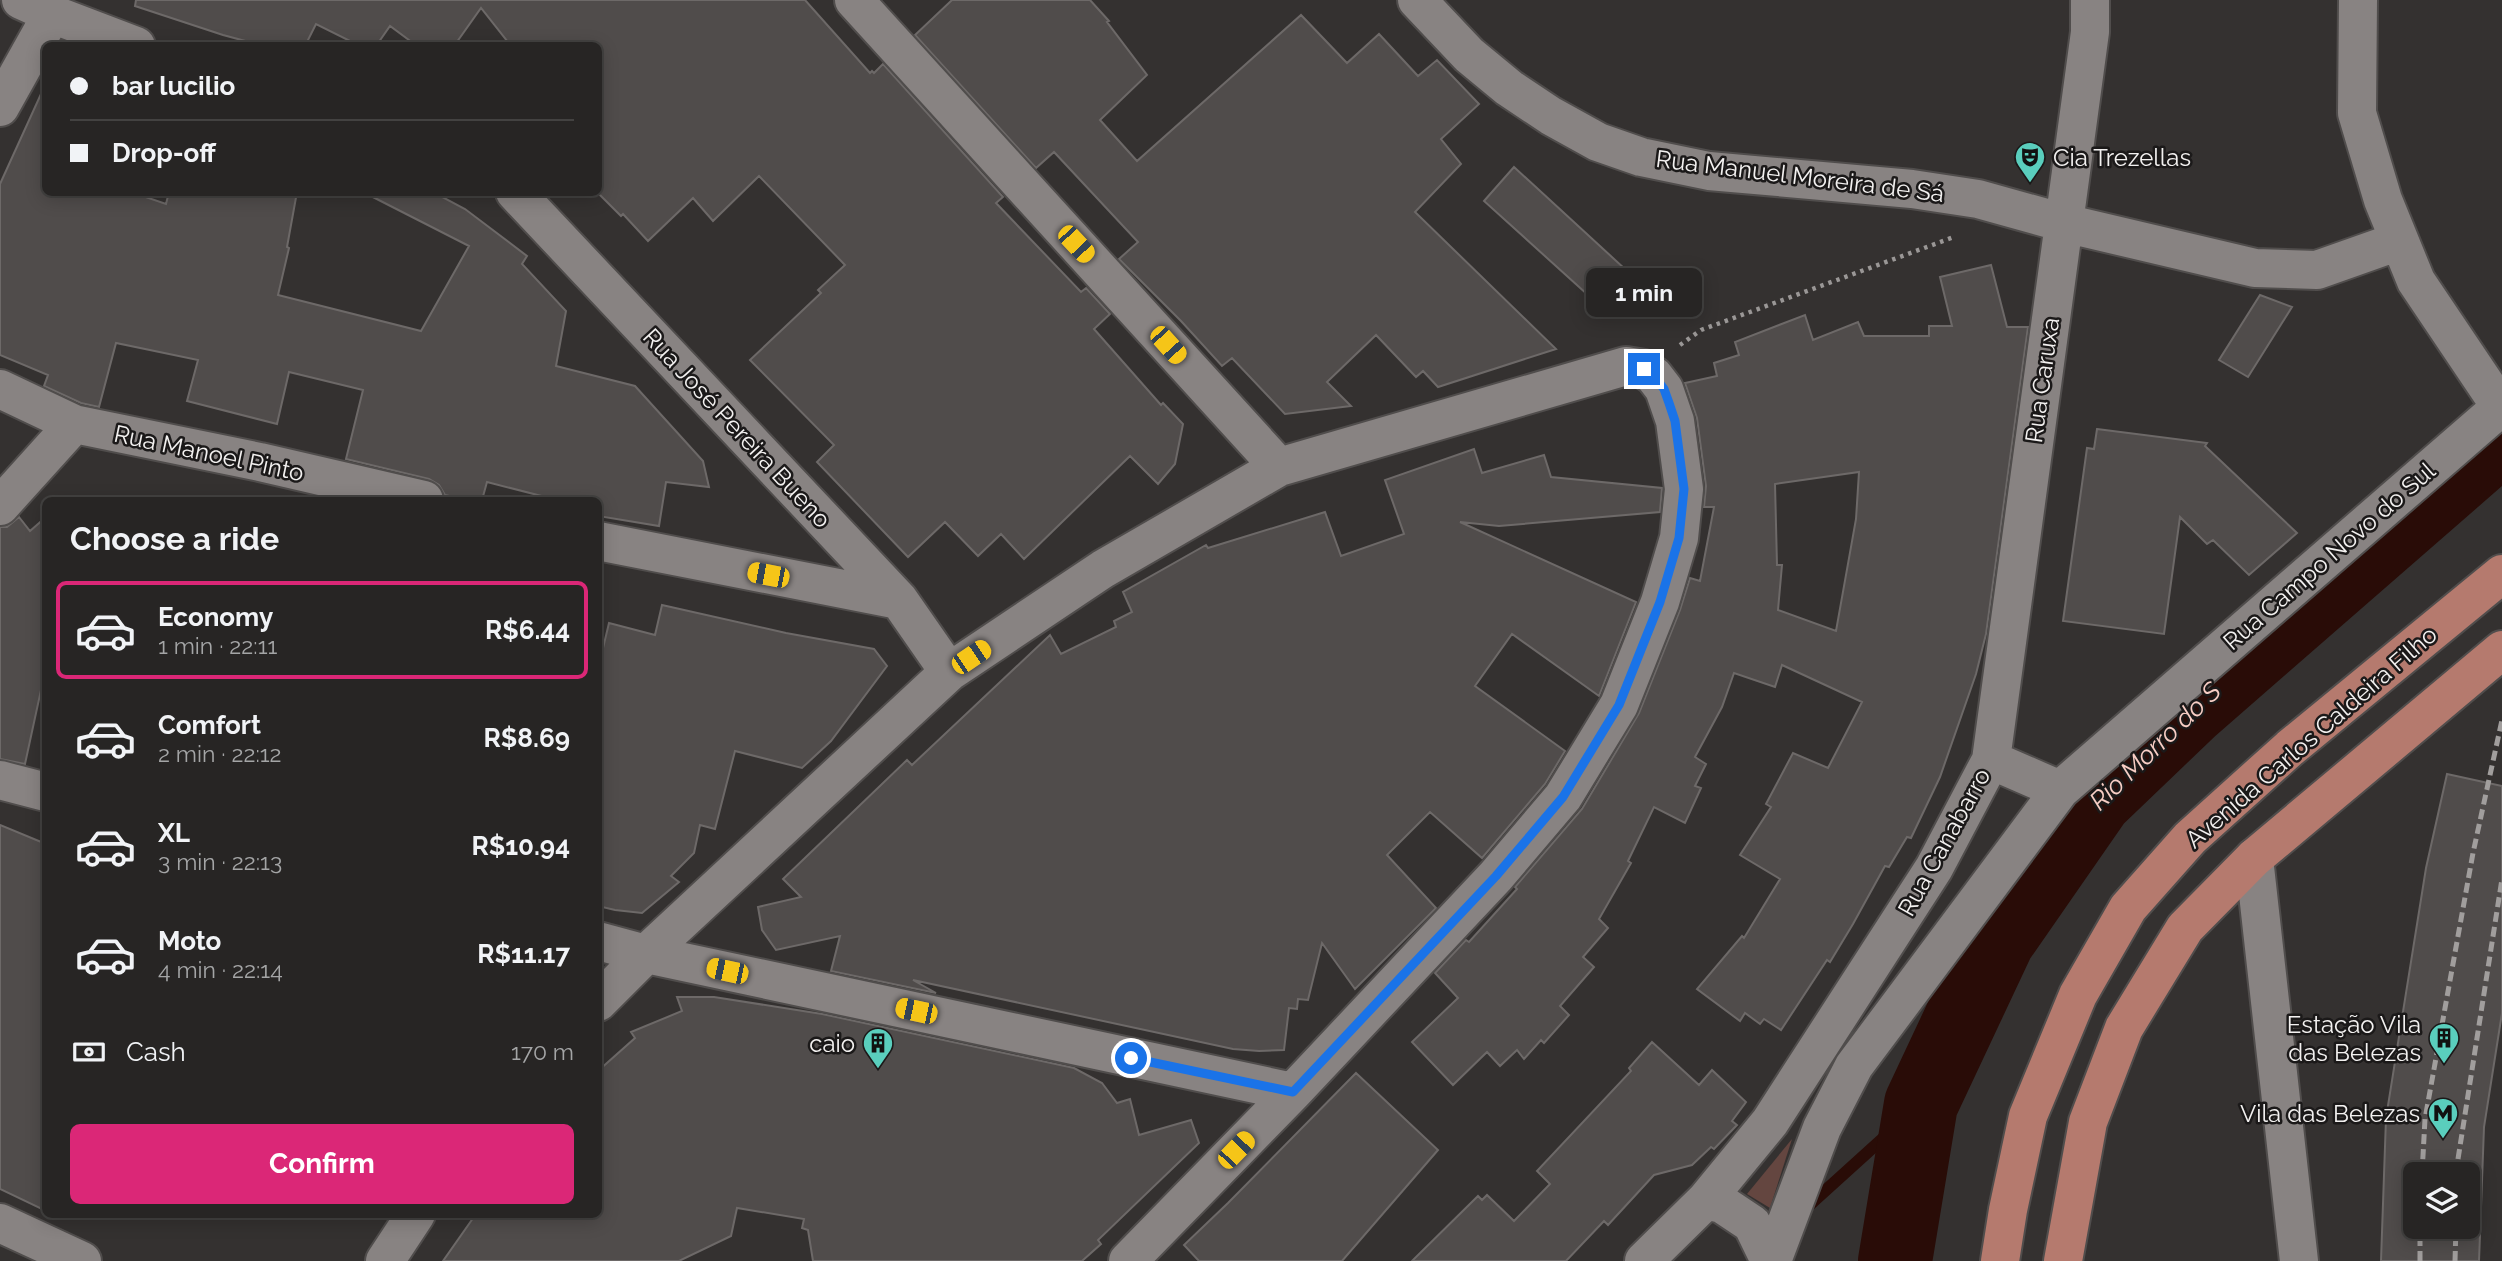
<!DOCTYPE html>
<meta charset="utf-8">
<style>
:root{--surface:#272524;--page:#333131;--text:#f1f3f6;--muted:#a4a5a6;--line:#434241;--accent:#db2777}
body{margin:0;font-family:Raleway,sans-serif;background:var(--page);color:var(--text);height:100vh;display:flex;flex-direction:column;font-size:26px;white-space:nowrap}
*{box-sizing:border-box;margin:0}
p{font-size:23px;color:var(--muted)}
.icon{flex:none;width:38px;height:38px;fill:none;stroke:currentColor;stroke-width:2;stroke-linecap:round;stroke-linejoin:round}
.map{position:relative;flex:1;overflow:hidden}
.drawer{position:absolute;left:42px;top:497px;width:560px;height:721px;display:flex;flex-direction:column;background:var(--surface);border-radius:10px;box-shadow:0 4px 18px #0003,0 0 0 2px var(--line)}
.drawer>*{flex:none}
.hud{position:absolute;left:42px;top:42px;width:560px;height:154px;border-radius:10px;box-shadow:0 4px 18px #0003,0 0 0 2px var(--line);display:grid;align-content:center;height:154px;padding:0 28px;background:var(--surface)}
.controls{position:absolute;left:2403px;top:1162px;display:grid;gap:14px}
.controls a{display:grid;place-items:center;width:77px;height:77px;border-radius:10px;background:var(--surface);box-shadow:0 4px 18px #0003,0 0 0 2px var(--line);font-size:35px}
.end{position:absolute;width:32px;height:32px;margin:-16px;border:9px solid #1a73e8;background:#fff;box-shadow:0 0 0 4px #fff}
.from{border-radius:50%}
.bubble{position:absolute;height:49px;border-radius:10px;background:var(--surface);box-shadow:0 4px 18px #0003,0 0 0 2px var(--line);font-size:23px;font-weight:700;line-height:49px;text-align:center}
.car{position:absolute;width:21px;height:42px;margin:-21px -10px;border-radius:9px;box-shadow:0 0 5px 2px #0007;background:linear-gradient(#f5c518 24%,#345 0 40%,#f5c518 0 76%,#345 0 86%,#f5c518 0)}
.hud b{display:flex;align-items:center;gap:24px;height:66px;font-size:26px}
.hud b+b{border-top:2px solid var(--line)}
.hud i{width:18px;height:18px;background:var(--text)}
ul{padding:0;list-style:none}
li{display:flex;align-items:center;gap:21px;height:98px;margin:0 14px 10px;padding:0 14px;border:4px solid transparent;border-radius:10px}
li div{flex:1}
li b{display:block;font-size:26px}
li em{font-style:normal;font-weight:700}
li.active{border-color:var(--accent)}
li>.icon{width:63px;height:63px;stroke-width:1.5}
h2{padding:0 28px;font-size:32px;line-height:84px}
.pay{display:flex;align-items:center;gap:18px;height:77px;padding:0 28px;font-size:26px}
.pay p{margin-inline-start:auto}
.cta{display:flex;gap:14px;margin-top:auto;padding:14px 28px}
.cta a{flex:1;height:80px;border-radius:10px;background:var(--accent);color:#fff;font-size:28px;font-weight:700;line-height:80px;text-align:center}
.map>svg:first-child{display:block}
.green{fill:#644640}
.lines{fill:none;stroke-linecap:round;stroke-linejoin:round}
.stream{stroke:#290c07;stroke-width:12}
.river{stroke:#290c07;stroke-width:74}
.building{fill:#504c4b;stroke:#6d6968;stroke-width:2;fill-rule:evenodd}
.minor-casing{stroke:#504d4c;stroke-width:42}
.major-casing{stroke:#504d4c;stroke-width:42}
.path{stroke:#9a9796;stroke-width:4.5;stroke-dasharray:3.5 5;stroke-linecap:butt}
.minor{stroke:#888382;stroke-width:38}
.major{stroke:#b57a6e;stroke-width:38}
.rail{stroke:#a19e9d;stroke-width:5;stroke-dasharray:10 5;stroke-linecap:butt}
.route{stroke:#1a73e8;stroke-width:9}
.labels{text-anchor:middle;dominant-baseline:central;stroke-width:5;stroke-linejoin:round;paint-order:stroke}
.poi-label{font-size:24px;fill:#f3f1f0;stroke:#1b1919;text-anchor:end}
.street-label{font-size:24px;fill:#f3f1f0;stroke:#1b1919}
.water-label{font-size:26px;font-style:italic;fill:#f8cec5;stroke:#1b1919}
</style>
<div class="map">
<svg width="2502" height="1261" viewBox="0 0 2502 1261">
<rect width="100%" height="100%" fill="#343130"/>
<!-- green -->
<path class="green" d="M 1792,1139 L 1770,1208 L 1747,1194 Z"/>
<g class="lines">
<!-- stream -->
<path class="stream" d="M 1805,1209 L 1921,1104"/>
<!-- river -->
<path class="river" d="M 1895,1261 L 1921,1104 L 1998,940 L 2096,799 L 2191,708 L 2502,437"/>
</g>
<!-- building -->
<path class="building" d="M 136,0 L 805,0 L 870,73 L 872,71 L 874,73 L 883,64 L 1003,197 L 996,203 L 1081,292 L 1086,288 L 1110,314 L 1094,329 L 1161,405 L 1163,403 L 1183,424 L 1175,464 L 1158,484 L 1130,456 L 1024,559 L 1001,534 L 978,556 L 945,522 L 908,557 L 817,462 L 834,445 L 750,360 L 821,293 L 818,290 L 845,265 L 759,176 L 713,221 L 693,198 L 648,241 L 623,214 L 621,216 L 598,193 L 598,46 L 511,46 L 481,8 L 454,46 L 417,46 L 390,26 L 376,46 L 360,46 L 316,24 L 305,46 L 264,46 L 223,35 L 135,6 Z
M 952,0 L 1090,0 L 1109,21 L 1107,22 L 1147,75 L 1100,120 L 1137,161 L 1301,15 L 1347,63 L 1379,34 L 1418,76 L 1437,60 L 1479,104 L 1441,139 L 1461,164 L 1415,212 L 1556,349 L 1438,387 L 1423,371 L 1416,377 L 1376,335 L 1327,382 L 1351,406 L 1285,414 L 1232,358 L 1222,366 L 1181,321 L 1119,259 L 1138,242 L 1054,152 L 1036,168 L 915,35 Z
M 46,83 L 46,192 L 131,192 L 166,204 L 169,192 L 297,192 L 287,247 L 289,248 L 278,295 L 421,331 L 469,246 L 363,192 L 433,192 L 465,209 L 527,256 L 522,264 L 566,311 L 556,366 L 635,386 L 703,461 L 709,487 L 666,482 L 659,526 L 598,516 L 598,500 L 557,500 L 487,482 L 482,500 L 468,500 L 445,495 L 439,485 L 429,479 L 346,459 L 363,390 L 289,372 L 277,424 L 187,401 L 198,360 L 116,343 L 99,407 L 81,403 L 44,386 L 48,375 L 0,355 L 0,184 Z
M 1514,167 L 1638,281 L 1609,314 L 1484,201 Z
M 1991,265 L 2007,327 L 2028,327 L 1986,634 L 1976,674 L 1940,777 L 1911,838 L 1907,837 L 1889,867 L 1885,866 L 1853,924 L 1830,962 L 1827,960 L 1781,1030 L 1764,1019 L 1760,1024 L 1745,1013 L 1740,1021 L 1697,989 L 1742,936 L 1744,938 L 1780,879 L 1740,855 L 1771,807 L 1766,804 L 1793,753 L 1828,768 L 1862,702 L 1782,665 L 1775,687 L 1734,673 L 1722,707 L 1695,757 L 1706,764 L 1695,786 L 1701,788 L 1685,823 L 1654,807 L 1628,861 L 1631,863 L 1599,919 L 1608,928 L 1583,957 L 1594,967 L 1560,1006 L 1569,1015 L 1544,1043 L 1541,1040 L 1524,1059 L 1517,1050 L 1500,1066 L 1487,1052 L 1453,1085 L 1412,1042 L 1458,998 L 1435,973 L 1466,940 L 1469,942 L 1517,889 L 1515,887 L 1582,809 L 1639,713 L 1680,610 L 1690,578 L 1700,581 L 1714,507 L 1704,507 L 1706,486 L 1697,418 L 1685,383 L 1717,376 L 1714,363 L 1739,355 L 1735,342 L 1805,315 L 1813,340 L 1858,322 L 1864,336 L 1929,336 L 1929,326 L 1952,326 L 1940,277 ZM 1859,472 L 1856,519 L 1836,631 L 1778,610 L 1782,565 L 1777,565 L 1775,484 Z
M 2260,295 L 2292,307 L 2248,377 L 2219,360 Z
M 2097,429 L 2207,443 L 2205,446 L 2297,533 L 2249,575 L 2213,540 L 2207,544 L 2180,517 L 2164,634 L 2063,621 L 2087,448 L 2094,449 Z
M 1474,449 L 1482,473 L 1544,455 L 1551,477 L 1662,488 L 1660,512 L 1499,526 L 1460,522 L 1636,602 L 1599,696 L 1512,634 L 1475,686 L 1565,751 L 1545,784 L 1482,858 L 1430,812 L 1387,855 L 1436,908 L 1355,989 L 1322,943 L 1308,1000 L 1298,999 L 1297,1009 L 1289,1008 L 1284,1050 L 1259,1051 L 1233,1049 L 913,980 L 936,993 L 831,971 L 840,936 L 776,950 L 762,930 L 758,907 L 801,897 L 783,879 L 907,760 L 912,765 L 1050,635 L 1061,654 L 1116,627 L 1114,621 L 1132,612 L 1123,592 L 1206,545 L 1208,548 L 1325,512 L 1341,556 L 1404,534 L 1385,480 Z
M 19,517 L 30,531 L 46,517 L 46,667 L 25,764 L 0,759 L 0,527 L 7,527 Z
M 662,605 L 786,633 L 874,649 L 887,666 L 831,741 L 802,768 L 735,751 L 715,829 L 700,825 L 694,853 L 671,876 L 679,882 L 642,913 L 615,910 L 598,906 L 598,669 L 609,623 L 655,635 Z
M 2447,774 L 2502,786 L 2502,1013 L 2484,1127 L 2479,1261 L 2381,1261 L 2386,1118 L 2426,868 ZM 2415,1174 L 2468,1174 L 2468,1227 L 2415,1227 Z
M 0,825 L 46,844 L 46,1211 L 0,1189 Z
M 677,997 L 714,997 L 822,1014 L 1074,1068 L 1102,1083 L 1117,1103 L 1130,1099 L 1139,1135 L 1191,1120 L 1199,1143 L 1098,1240 L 1101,1244 L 1082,1261 L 813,1261 L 808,1230 L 802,1228 L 804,1219 L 737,1208 L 731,1236 L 679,1261 L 443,1261 L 476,1214 L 598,1214 L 598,1071 L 635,1038 L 631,1032 L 682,1011 Z
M 1652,1042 L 1699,1085 L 1712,1070 L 1746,1102 L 1732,1121 L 1737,1125 L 1714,1149 L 1711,1147 L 1692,1165 L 1654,1175 L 1608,1225 L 1604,1221 L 1566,1261 L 1412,1261 L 1478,1196 L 1482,1200 L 1487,1195 L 1514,1221 L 1550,1184 L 1537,1171 L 1631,1071 L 1629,1068 Z
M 1356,1073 L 1438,1150 L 1342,1261 L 1199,1261 L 1184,1245 L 1228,1203 Z"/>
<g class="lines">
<!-- minor casing -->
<g class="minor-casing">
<path id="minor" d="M 21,0 L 52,14 L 136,46
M 854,0 L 1279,467
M 1417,0 L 1469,55 L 1509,88 L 1551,116 L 1598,142 L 1641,157 L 1709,171 L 1912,189 L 1978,199 L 2064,223 L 2255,268 L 2317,270 L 2399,241
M 2358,0 L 2357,113 L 2383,200 L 2416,281 L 2502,409
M 0,107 L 52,14
M 515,192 L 899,600 L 949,672
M 0,389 L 74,424 L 260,462 L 424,500
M 0,506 L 74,424
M 598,541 L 899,600
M 1991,760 L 2060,790
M 0,780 L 46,792
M 2254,858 L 2299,1261
M 598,941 L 646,954 L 1293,1092
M 598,1002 L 646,954 L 949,672 L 1103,569 L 1279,467 L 1626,366 L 1644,369 L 1654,376 L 1664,389 L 1675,421 L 1684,489 L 1679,538 L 1660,602 L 1619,705 L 1563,797 L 1496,876 L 1293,1092 L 1128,1261
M 1706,1200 L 1722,1204 L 1752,1224 L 1770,1261
M 0,1223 L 82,1261
M 385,1261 L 416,1214
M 1644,1261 L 1706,1200 L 1770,1122 L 1934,868 L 1991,760 L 2090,32 L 2090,0
M 1772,1261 L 1822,1128 L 1854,1066 L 2060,790 L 2502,406"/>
</g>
<!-- major casing -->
<g class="major-casing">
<path id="major" d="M 2000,1261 L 2008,1210 L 2028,1116 L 2078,995 L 2128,908 L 2190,838 L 2290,748 L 2502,574
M 2063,1261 L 2088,1122 L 2124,1028 L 2185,928 L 2254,858 L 2502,650"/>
</g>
<!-- path -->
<path class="path" d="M 1680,345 L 1701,330 L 1954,237"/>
<!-- minor -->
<use href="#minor" class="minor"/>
<!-- major -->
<use href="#major" class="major"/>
<!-- rail -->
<path class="rail" d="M 2422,1174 L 2425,1119 L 2473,853 L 2502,720
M 2457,1174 L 2458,1159 L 2502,879
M 2420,1261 L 2420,1227
M 2455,1261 L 2456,1227"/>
</g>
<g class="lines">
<!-- route -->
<path class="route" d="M 1131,1058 L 1293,1092 L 1496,876 L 1563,797 L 1619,705 L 1660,602 L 1679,538 L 1684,489 L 1675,421 L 1669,403 L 1664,389 L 1654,376 L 1644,369"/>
</g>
<!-- icons -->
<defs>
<g id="theatre-pin" transform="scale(1.575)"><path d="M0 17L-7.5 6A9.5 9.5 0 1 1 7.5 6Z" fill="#5acebd" stroke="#1b1919"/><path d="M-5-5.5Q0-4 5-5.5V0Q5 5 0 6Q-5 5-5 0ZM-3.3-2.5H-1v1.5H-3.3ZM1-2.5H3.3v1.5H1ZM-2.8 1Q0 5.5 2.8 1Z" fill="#111"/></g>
<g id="building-pin" transform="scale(1.575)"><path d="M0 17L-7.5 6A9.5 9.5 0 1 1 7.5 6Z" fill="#5acebd" stroke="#1b1919"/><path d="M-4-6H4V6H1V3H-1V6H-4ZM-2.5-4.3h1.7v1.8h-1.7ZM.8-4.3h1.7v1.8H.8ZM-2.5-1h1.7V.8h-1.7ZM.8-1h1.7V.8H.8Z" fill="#111"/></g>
<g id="metro-pin" transform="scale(1.575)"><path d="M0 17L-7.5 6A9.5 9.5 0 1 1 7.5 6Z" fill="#5acebd" stroke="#1b1919"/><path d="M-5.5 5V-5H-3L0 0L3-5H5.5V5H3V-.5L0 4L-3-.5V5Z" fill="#111"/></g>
</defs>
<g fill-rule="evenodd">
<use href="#theatre-pin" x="2030" y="157"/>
<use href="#building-pin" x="2444" y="1038"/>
<use href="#building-pin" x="878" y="1043"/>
<use href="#metro-pin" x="2443" y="1113"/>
</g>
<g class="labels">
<!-- poi labels -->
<g class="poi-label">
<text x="2053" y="157" text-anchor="start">Cia Trezellas</text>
<text x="2421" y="1024">Estação Vila<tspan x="2421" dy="28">das Belezas</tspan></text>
<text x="855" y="1043">caio</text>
<text x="2420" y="1113">Vila das Belezas</text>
</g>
<!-- street labels -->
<g class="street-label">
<text transform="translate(1800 176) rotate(7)">Rua Manuel Moreira de Sá</text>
<text transform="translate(2042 380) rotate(-82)">Rua Caruxa</text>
<text transform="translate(737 428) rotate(47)">Rua José Pereira Bueno</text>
<text transform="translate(209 453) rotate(12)">Rua Manoel Pinto</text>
<text transform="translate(2329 556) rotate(-41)">Rua Campo Novo do Sul</text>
<text transform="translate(2311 737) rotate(-41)">Avenida Carlos Caldeira Filho</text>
<text transform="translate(1944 842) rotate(-61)">Rua Canabarro</text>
</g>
<!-- water labels -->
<g class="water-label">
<text transform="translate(2155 746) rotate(-44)">Rio Morro do S</text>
</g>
</g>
</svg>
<div class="controls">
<a><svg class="icon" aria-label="layers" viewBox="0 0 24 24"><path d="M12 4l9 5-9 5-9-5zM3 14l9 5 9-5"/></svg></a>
</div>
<i class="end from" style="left:1131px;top:1058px"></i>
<i class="end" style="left:1644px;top:369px"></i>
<div class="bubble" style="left:1586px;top:268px;width:116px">1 min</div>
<i class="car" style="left:1076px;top:244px;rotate:137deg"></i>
<i class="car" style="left:1168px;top:345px;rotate:138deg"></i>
<i class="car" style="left:768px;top:575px;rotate:281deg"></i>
<i class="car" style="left:971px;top:657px;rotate:56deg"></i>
<i class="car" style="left:727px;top:971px;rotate:282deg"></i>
<i class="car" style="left:916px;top:1011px;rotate:282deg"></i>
<i class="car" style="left:1236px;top:1150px;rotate:44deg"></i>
<div class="hud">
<b><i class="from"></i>bar lucilio</b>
<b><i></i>Drop-off</b>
</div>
<section class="drawer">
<h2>Choose a ride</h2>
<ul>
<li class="active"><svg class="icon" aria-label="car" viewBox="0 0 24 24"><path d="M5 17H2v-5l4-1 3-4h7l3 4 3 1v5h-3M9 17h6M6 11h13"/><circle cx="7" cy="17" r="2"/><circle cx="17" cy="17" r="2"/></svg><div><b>Economy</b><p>1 min · 22:11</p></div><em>R$6.44</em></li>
<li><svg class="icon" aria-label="car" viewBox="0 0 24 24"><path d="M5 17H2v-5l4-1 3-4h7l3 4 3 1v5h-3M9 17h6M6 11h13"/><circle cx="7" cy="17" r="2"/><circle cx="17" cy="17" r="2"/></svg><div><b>Comfort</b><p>2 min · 22:12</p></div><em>R$8.69</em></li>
<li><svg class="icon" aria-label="car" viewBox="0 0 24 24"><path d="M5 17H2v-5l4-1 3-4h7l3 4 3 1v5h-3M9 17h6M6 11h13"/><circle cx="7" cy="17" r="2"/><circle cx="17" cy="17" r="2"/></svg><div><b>XL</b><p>3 min · 22:13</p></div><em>R$10.94</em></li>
<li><svg class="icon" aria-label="car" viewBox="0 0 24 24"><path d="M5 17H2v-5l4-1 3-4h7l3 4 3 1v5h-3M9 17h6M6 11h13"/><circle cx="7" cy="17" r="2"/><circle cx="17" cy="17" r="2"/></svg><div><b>Moto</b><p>4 min · 22:14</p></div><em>R$11.17</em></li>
</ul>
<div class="pay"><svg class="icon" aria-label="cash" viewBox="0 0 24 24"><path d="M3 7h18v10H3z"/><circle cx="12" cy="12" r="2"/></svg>Cash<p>170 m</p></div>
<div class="cta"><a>Confirm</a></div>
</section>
</div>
